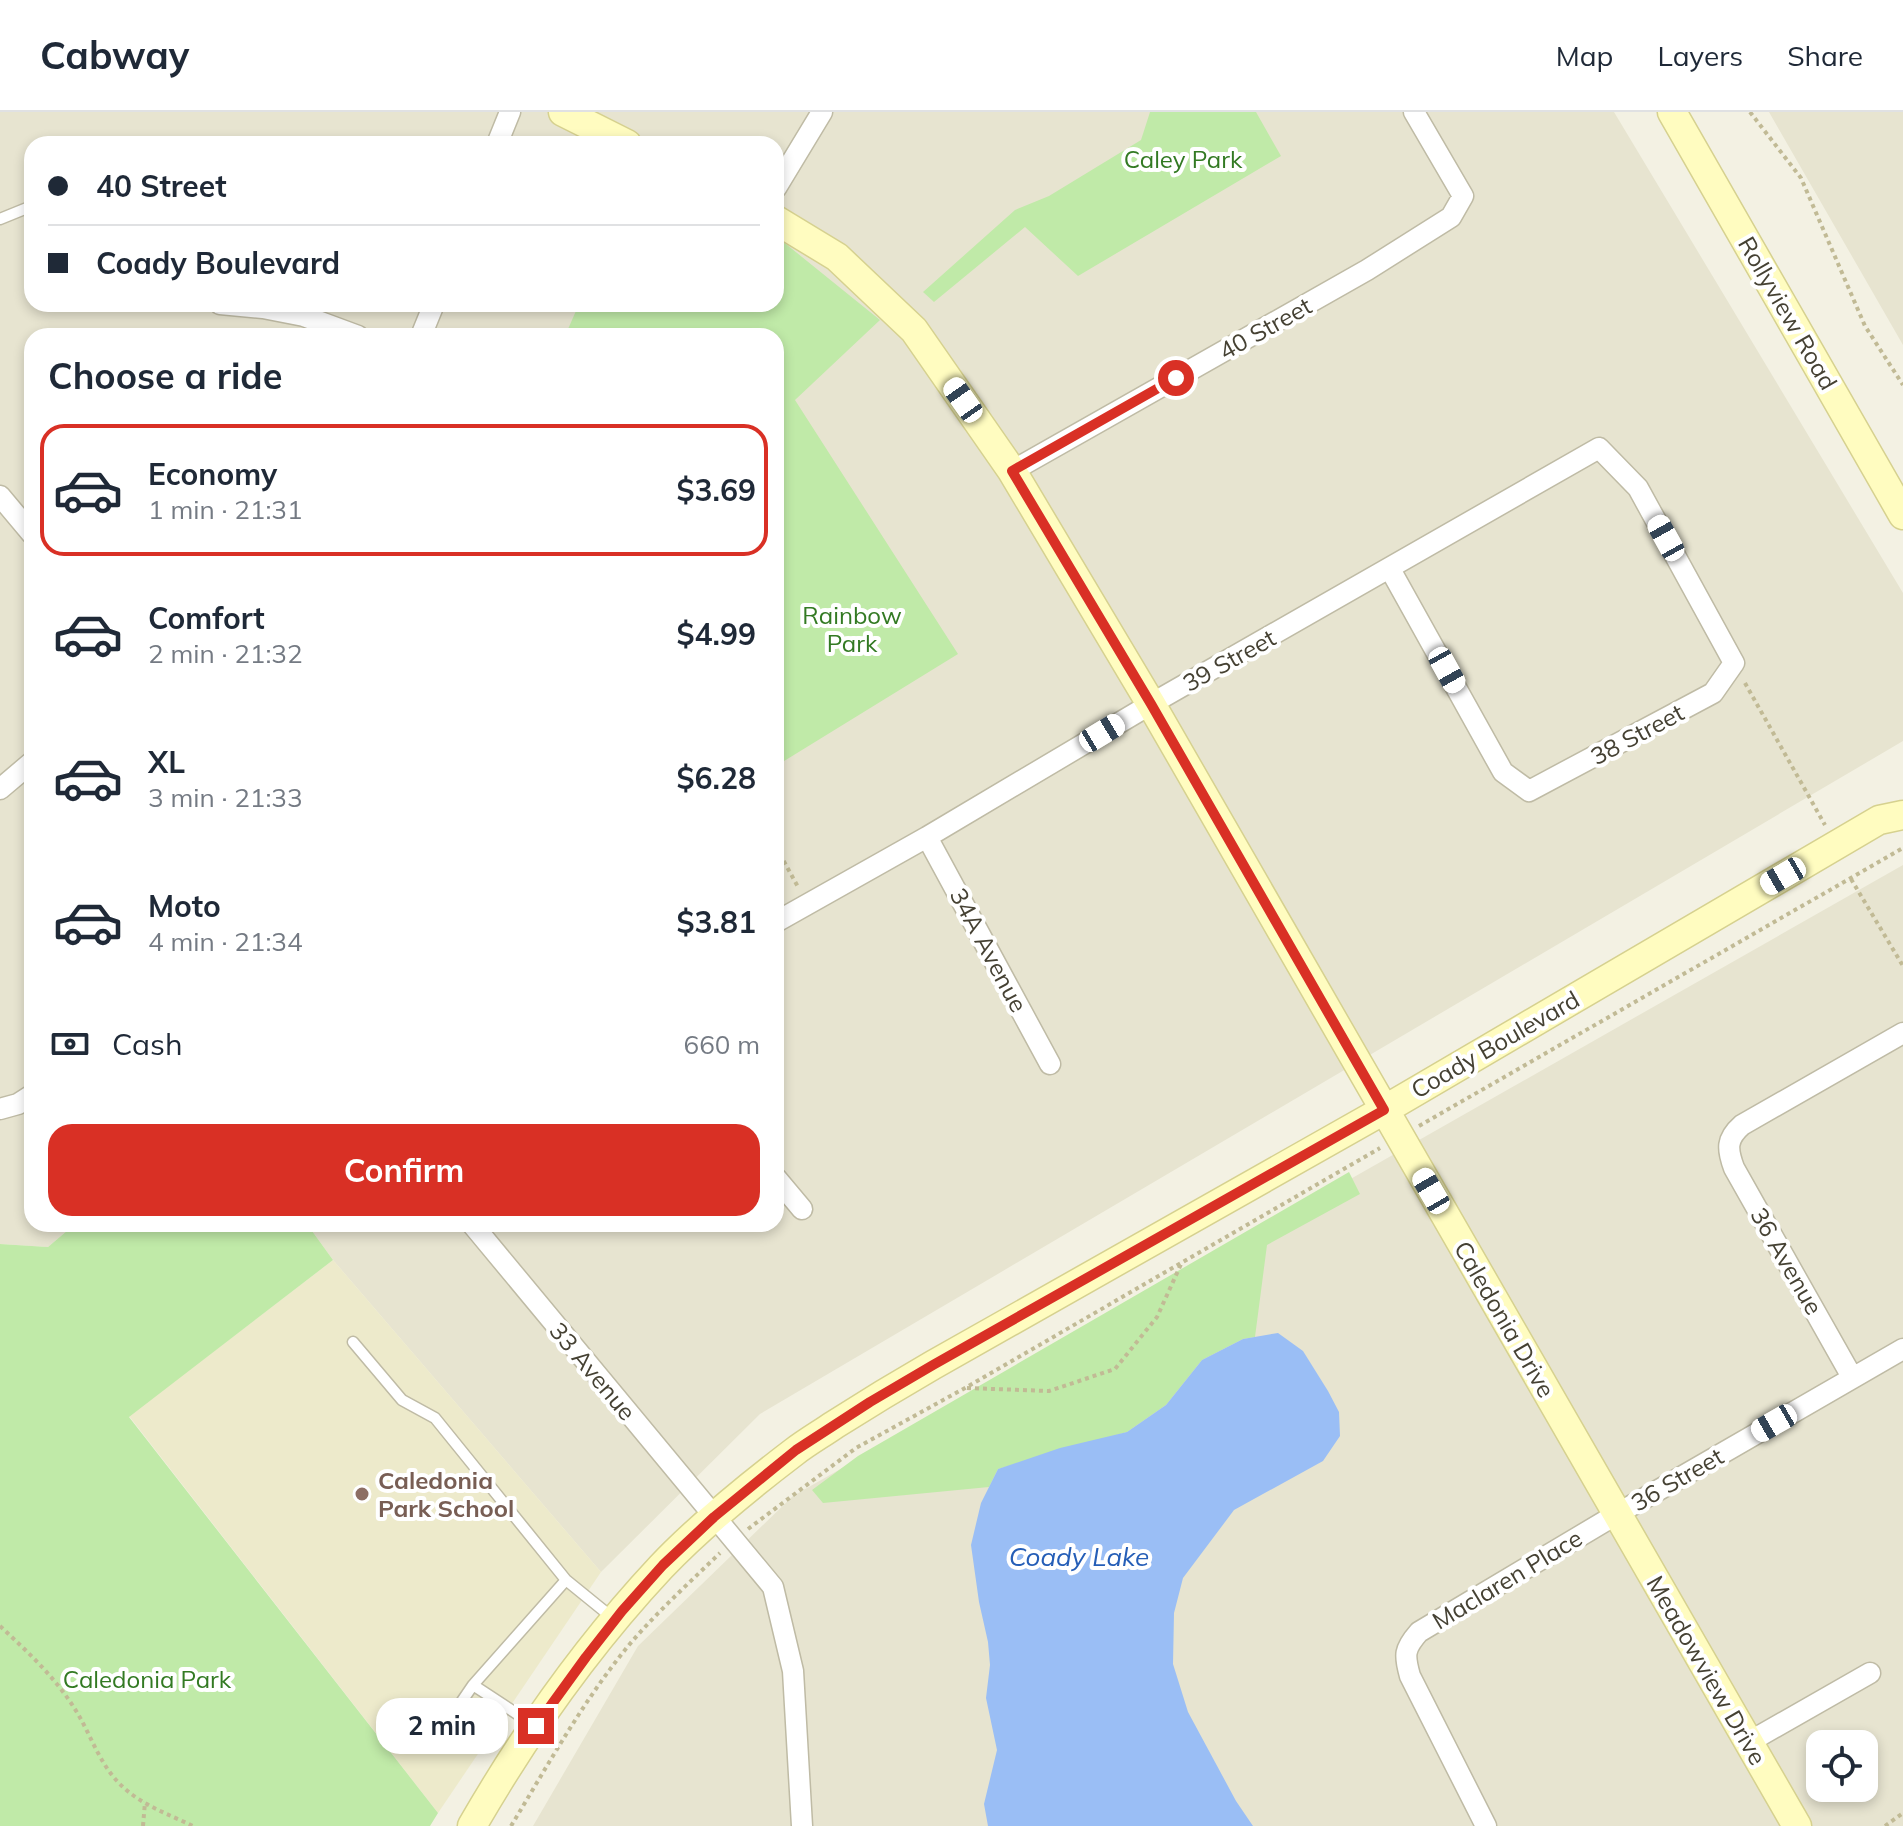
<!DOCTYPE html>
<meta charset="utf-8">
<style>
:root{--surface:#fff;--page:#f6f6f7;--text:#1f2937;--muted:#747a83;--line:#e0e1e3;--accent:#d93025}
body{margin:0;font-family:Mulish,sans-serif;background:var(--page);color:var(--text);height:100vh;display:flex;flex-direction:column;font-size:30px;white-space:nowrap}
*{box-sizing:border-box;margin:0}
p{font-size:26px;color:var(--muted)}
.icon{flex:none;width:44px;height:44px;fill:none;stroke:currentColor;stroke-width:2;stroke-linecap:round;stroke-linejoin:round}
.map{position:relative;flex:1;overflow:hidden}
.side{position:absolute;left:24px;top:216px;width:760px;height:904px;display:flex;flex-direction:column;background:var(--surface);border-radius:24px;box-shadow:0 4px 12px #0003}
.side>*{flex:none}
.top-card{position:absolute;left:24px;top:24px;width:760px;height:176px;border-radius:24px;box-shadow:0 4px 12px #0003;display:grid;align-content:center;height:176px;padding:0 24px;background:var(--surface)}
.fabs{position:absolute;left:1806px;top:1618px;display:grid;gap:16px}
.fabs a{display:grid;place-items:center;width:72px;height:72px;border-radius:16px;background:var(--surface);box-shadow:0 4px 12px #0003;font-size:40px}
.end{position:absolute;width:36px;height:36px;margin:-18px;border:10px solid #d93025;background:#fff;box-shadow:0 0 0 4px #fff}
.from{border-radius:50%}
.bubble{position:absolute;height:56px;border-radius:24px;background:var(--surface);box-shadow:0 4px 12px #0003;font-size:26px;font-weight:700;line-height:56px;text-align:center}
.car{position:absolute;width:24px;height:48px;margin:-24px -12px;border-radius:10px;box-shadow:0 0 6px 2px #0007;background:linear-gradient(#fff 24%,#345 0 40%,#fff 0 76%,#345 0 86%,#fff 0)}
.top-card b{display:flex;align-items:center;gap:28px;height:76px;font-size:30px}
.top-card b+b{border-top:2px solid var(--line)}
.top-card i{width:20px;height:20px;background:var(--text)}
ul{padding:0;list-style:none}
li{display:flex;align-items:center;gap:24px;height:132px;margin:0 16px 12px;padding:0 8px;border:4px solid transparent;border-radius:24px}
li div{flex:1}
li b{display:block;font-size:30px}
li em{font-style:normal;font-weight:700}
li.selected{border-color:var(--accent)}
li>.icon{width:72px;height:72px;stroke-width:1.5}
h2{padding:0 24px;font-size:36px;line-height:96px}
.pay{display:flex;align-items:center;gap:20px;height:88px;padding:0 24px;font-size:30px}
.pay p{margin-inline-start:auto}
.button{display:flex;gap:16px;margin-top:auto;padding:16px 24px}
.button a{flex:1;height:92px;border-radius:24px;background:var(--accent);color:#fff;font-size:32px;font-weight:700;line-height:92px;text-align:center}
header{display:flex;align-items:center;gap:48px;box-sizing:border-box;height:112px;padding:0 40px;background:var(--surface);border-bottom:2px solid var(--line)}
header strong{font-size:38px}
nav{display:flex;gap:44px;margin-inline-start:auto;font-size:28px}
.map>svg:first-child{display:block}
.residential{fill:#e7e4d0;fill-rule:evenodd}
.education{fill:#edeacb}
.green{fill:#c0eaa8}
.water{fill:#9abef5}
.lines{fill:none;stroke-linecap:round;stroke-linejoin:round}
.lane-casing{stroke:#bfbba5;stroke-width:13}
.street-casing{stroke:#bfbba5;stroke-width:23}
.secondary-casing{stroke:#d6d18f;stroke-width:31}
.path{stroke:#c1ba95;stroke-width:4;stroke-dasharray:4 4;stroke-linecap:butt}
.lane{stroke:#fff;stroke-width:10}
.street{stroke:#fff;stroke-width:20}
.secondary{stroke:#fffcc0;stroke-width:28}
.route{stroke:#d93025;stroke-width:10}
.education-dot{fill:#8d6e63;stroke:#fff;stroke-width:3}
.labels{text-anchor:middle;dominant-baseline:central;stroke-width:8;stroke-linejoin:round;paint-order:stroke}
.park-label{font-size:24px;fill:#337a23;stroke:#fff}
.street-label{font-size:24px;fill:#454133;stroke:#fff}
.education-label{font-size:24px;font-weight:bold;fill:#785e54;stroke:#fff;text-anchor:start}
.water-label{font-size:26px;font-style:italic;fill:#255eb7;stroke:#fff}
</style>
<header>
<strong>Cabway</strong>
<nav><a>Map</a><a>Layers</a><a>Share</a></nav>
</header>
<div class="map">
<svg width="1903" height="1714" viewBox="0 0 1903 1714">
<rect width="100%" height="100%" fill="#f3f1e3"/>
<!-- residential -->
<path class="residential" d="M 0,0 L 1614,0 L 1903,481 L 1903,629 L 760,1302 L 601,1460 L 333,1148 L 307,1112 L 776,1112 L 776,224 L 32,224 L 32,1112 L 75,1112 L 48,1135 L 0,1132 ZM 32,32 L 776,32 L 776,192 L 32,192 Z
M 1769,0 L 1903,0 L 1903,233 Z
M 1903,753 L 1903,1714 L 533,1714 L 638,1534 L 793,1384 ZM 1820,1632 L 1864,1632 L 1864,1676 L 1820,1676 Z"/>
<!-- education -->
<path class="education" d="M 333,1148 L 601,1460 L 438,1701 L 129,1304 Z"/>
<!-- green -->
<path class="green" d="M 1150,0 L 1256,0 L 1281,44 L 1078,164 L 1025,115 L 934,190 L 923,180 L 1015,98 L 1049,84 L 1141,28 Z
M 776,124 L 880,208 L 795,288 L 958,542 L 776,654 L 776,224 L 565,224 L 579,192 L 776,192 Z
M 1349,1060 L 1360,1082 L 1267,1133 L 1255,1225 L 1243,1227 L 1202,1248 L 1166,1293 L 1127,1320 L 998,1357 L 989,1375 L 823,1391 L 812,1378 L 858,1344 Z
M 75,1112 L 307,1112 L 333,1148 L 129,1305 L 438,1701 L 430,1714 L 0,1714 L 0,1132 L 48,1135 Z"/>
<!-- water -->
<path class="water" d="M 1278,1221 L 1303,1239 L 1328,1279 L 1339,1300 L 1340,1324 L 1323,1349 L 1234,1398 L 1183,1466 L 1174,1501 L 1173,1552 L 1188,1600 L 1236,1689 L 1253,1714 L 988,1714 L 984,1692 L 997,1638 L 986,1586 L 990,1553 L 988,1530 L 979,1490 L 971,1433 L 981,1391 L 998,1357 L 1060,1336 L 1127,1320 L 1166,1293 L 1202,1248 L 1243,1227 Z"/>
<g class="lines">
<!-- lane casing -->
<g class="lane-casing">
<path id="lane" d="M 0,107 L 32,94
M 353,1230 L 402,1288 L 435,1306 L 566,1468
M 534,1613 L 473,1573 L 566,1468 L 614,1507
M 441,1620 L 473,1573"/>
</g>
<!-- street casing -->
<g class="street-casing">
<path id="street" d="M 497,32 L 510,0
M 776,76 L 822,0
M 220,192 L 263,196 L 304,204 L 358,224
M 421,224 L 434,192
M 1012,359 L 1367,158 L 1451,105 L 1463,84 L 1414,0
M 0,384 L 32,422
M 0,677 L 32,650
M 927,725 L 1050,952
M 776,810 L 927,725 L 1151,592 L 1599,336 L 1638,376 L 1734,551 L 1713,581 L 1529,679 L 1503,660 L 1390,457
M 0,997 L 18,992 L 32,983
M 776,1066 L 802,1097
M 472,1112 L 773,1475 L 793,1559 L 802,1714
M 1852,1265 L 1734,1056 C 1727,1037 1726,1027 1742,1013 L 1903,921
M 1749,1630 L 1870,1561
M 1486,1714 L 1410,1564 C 1404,1543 1404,1537 1419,1520 L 1617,1402 L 1903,1237"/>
</g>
<!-- secondary casing -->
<g class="secondary-casing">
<path id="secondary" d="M 563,0 L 627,32
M 1672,0 L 1903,403
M 776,108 L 837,145 L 914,218 L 1012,359 L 1151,592 L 1797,1714
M 472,1714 C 525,1622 589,1532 661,1455 C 701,1413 748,1375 794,1340 C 807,1330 821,1322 834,1313 C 867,1292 900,1272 933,1253 L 1384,998 L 1879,708 L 1903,703"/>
</g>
<!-- path -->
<path class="path" d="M 1750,0 L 1801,66 L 1865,214 L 1903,273
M 1745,571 L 1825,713
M 776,735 L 798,775
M 1851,767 L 1903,854
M 1419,1014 L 1903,736
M 967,1276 L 1049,1279 L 1115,1257 L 1157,1205 L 1182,1150
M 748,1417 L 856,1336 L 965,1276 L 1380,1036
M 0,1514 C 29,1541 57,1567 78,1602 C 92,1626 101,1655 123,1675 C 142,1693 170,1703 193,1714
M 143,1714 L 145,1690
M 511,1714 C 548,1653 583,1589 629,1533 C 657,1500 689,1471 720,1441
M 1885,1714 L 1903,1701"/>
<!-- lane -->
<use href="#lane" class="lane"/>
<!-- street -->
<use href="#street" class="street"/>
<!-- secondary -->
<use href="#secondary" class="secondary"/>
</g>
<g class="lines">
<!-- route -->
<path class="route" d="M 536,1614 L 586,1545 L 622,1499 L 663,1453 L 714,1405 L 796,1338 L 870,1290 L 933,1253 L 1384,998 L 1151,592 L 1012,359 L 1176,266"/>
</g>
<!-- markers -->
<circle class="education-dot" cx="362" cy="1382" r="8"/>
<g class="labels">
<!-- park labels -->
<g class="park-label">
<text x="1183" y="47">Caley Park</text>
<text x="852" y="503">Rainbow<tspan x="852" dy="28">Park</tspan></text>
<text x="147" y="1567">Caledonia Park</text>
</g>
<!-- street labels -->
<g class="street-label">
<text transform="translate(1788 201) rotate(60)">Rollyview Road</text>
<text transform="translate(1265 216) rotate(-29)">40 Street</text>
<text transform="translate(1229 548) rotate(-29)">39 Street</text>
<text transform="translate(1637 622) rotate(-28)">38 Street</text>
<text transform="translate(989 838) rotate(62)">34A Avenue</text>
<text transform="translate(1495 932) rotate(-30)">Coady Boulevard</text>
<text transform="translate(1787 1149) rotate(60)">36 Avenue</text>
<text transform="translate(1505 1207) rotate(60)">Caledonia Drive</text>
<text transform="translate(593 1259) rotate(50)">33 Avenue</text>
<text transform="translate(1677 1367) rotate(-30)">36 Street</text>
<text transform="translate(1507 1467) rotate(-31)">Maclaren Place</text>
<text transform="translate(1707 1558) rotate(60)">Meadowview Drive</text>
</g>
<!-- education labels -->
<g class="education-label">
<text x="378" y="1368">Caledonia<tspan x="378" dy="28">Park School</tspan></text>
</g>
<!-- water labels -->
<g class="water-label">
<text x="1079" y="1444">Coady Lake</text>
</g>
</g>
</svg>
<div class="fabs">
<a><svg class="icon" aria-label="locate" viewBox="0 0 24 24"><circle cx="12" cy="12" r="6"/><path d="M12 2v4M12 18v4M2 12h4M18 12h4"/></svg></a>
</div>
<i class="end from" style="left:1176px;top:266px"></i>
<i class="end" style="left:536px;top:1614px"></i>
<div class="bubble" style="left:376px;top:1586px;width:132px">2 min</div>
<i class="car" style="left:963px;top:288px;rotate:325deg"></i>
<i class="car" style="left:1666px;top:426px;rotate:331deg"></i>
<i class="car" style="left:1447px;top:558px;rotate:151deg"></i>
<i class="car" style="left:1102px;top:621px;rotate:59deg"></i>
<i class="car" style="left:1783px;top:764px;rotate:240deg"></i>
<i class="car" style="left:1431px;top:1079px;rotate:330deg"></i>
<i class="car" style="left:1774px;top:1311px;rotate:240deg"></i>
<div class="top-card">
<b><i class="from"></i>40 Street</b>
<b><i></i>Coady Boulevard</b>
</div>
<section class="side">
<h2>Choose a ride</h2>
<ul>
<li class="selected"><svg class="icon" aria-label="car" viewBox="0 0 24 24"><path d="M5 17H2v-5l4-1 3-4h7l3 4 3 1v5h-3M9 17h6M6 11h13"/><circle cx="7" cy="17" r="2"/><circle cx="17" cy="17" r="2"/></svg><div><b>Economy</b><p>1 min · 21:31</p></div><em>$3.69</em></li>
<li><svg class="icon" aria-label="car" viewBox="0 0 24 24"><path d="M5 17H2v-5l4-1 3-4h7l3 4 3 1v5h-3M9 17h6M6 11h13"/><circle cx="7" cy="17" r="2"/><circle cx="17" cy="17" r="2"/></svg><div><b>Comfort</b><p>2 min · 21:32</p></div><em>$4.99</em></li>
<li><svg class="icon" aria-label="car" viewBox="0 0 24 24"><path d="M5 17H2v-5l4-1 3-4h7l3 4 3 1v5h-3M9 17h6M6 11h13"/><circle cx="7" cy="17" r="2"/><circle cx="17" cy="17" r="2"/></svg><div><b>XL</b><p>3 min · 21:33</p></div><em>$6.28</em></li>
<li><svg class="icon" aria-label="car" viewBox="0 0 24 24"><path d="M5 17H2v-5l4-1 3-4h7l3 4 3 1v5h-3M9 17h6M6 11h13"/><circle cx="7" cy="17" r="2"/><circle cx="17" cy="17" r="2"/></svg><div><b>Moto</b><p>4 min · 21:34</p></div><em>$3.81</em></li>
</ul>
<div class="pay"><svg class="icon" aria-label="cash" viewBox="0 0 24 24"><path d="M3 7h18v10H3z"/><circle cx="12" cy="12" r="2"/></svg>Cash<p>660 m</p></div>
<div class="button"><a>Confirm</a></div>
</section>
</div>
